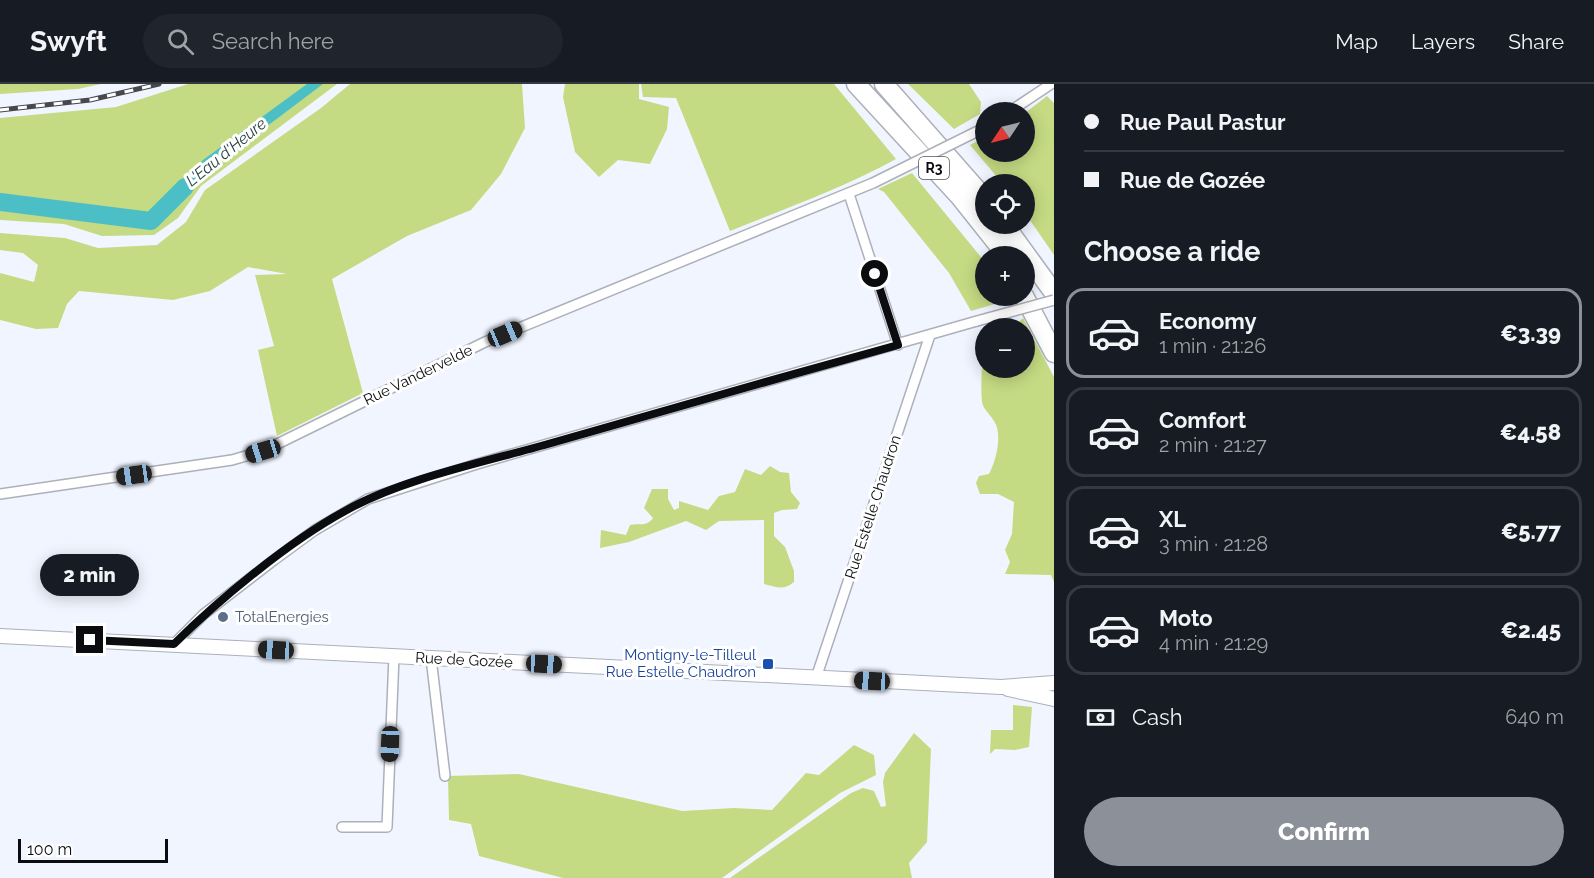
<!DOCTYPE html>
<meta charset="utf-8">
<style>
:root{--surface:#171b24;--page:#20242c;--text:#f1f3f6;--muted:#9ea1a6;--line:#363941;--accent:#8c9099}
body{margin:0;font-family:Raleway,sans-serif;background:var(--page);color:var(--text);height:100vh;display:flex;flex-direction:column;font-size:22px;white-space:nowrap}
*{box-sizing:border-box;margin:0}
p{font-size:20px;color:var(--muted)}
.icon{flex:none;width:33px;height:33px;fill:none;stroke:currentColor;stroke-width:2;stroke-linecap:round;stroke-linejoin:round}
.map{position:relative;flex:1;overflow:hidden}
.drawer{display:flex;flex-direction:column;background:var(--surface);width:540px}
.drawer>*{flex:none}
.banner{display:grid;align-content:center;height:132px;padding:0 30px;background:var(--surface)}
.needle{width:39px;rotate:235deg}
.fabs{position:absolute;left:975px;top:18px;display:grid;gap:12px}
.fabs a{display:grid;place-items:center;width:60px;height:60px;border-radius:50%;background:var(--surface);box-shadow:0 3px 15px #0003;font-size:30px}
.scale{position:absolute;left:18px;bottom:15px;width:150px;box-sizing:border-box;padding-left:6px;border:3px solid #0a0c0f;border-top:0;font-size:16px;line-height:21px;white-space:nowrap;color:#0a0c0f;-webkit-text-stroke:4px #fff;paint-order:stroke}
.end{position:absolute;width:27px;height:27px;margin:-14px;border:8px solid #0a0c0f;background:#fff;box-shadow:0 0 0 3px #fff}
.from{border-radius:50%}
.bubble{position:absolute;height:42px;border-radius:21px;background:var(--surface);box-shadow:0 3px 15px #0003;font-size:20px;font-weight:800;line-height:42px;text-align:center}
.car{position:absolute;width:18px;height:36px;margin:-18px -9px;border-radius:8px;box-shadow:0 0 4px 2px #0007;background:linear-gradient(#222 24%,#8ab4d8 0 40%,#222 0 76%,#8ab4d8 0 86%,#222 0)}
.banner b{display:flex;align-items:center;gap:21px;height:57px;font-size:22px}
.banner b+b{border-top:2px solid var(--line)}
.banner i{width:15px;height:15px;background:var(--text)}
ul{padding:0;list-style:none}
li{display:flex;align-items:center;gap:18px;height:90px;margin:0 12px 9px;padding:0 18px;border:3px solid var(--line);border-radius:18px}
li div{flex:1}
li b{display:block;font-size:22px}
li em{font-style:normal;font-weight:800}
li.active{border-color:var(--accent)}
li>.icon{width:54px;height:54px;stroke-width:1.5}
h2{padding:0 30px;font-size:27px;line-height:72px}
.pay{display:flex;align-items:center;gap:15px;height:66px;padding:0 30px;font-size:22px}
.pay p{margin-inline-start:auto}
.cta{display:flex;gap:12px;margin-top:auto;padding:12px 30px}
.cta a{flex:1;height:69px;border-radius:36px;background:var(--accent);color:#fff;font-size:24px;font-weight:800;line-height:69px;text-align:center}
header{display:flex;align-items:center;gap:36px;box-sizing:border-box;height:84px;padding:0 30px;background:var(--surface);border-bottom:2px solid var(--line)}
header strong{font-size:28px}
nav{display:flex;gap:33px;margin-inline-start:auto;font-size:21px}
.search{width:420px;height:54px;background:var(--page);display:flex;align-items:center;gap:15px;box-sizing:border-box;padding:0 21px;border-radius:33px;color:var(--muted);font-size:22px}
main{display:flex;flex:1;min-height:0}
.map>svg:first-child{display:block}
.green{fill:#c4db83}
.water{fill:#4cbfc6}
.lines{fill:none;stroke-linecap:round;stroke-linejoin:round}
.river{stroke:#4cbfc6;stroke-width:18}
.minor-casing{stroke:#acb0b9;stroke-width:12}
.secondary-casing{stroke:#acb0b9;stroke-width:16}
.motorway-casing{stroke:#acb0b9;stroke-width:21}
.minor{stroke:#fff;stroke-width:9}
.secondary{stroke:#fff;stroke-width:14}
.motorway{stroke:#fff;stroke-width:18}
.rail-casing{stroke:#46484d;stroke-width:5}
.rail{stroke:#fff;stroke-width:3;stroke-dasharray:9;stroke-linecap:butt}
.minor-bridge-casing{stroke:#acb0b9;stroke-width:12;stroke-linecap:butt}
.minor-bridge{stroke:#fff;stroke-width:9}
.route{stroke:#0a0c0f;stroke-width:8}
.service-dot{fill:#5c6f8a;stroke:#fff;stroke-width:2}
.transit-dot{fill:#1a4fb4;stroke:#fff;stroke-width:2}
.labels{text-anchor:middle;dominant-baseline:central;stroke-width:6;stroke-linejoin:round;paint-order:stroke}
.shield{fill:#fff;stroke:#545557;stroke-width:1.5}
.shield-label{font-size:14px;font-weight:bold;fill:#0a0c0f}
.street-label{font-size:15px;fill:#0a0c0f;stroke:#fff}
.service-label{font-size:15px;fill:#4e5e75;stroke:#fff;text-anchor:start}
.transit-label{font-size:15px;fill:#164399;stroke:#fff;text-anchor:end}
.water-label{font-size:16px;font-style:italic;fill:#274143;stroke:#fff}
</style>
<header>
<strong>Swyft</strong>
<div class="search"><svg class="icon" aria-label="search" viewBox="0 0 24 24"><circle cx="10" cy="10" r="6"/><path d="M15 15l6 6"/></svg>Search here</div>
<nav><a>Map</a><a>Layers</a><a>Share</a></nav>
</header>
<main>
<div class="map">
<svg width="1054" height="794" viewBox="0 0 1054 794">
<rect width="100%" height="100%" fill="#f1f5ff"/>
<!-- green -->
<path class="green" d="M 0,0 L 101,0 L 78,5 L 0,10 Z
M 188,0 L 337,0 L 201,102 L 178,134 L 154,151 L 102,152 L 64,140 L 0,136 L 0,34 L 116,23 Z
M 350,0 L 522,0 L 525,44 L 501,90 L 471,126 L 407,152 L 332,195 L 363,309 L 277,352 L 258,266 L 274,262 L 255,191 L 287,190 L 248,183 L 210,207 L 173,216 L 79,207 L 67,220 L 58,244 L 36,245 L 0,236 L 0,189 L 34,198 L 38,181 L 23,169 L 0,166 L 0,149 L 65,154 L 98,164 L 157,161 L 186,138 L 205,106 L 321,24 Z
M 565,0 L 639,0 L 639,15 L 669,23 L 667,45 L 650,80 L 618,76 L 599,93 L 575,68 L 563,13 Z
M 641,0 L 834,0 L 896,75 C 844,104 786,124 730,147 L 676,14 L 643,13 Z
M 908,0 L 969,0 L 981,18 L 980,30 L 954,45 Z
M 1047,12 L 1054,19 L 1054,171 L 1025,129 L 1024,100 L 1003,100 L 970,61 L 985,53 L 986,68 L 1024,68 L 1025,29 Z
M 912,89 L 985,178 L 986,212 L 1009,212 L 1012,215 L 971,227 L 949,189 L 884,108 L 878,105 Z
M 1023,234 L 1054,293 L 1054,498 L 1051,491 L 1005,490 L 1010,478 L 1005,466 L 1012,450 L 1014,418 L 998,410 L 980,410 L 976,399 L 979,392 L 989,390 C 996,377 1003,350 994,337 C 990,330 983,325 982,318 C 980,294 983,271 985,248 L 986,284 L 1024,284 L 1024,244 L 994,244 L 1020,237 Z
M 770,382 L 780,388 L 789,389 L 791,408 L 800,419 L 797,425 L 782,426 L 774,429 L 774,452 L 785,463 L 794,487 L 794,498 C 784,507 776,503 764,500 L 764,436 L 719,437 L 706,446 L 686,437 L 629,458 L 600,464 L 601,446 L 626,451 L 630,441 C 639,439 647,443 653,434 L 644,424 L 652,405 L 668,405 L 668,415 L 674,426 L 679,424 L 679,417 L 708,426 L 719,412 L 735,408 L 745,385 L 761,391 Z
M 1013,621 L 1032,623 L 1029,663 L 1015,666 L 995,665 L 990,670 L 991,646 L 1013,646 Z
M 914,649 L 931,665 L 927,758 L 909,779 L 912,794 L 730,794 L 851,709 L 863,704 L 874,707 L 881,723 L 886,722 L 883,698 L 885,689 Z
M 854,661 L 874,671 L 876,691 L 840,709 L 722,794 L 563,794 L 479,772 L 471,740 L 449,736 L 448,692 L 519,690 L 682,727 L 734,724 L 772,726 L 806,689 L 819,691 Z"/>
<!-- water -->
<path class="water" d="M 307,0 L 323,0 L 213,83 L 174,123 L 164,116 L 203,76 Z"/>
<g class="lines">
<!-- river -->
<path class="river" d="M 0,118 L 151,137 L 185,103"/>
<!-- minor casing -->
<g class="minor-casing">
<path id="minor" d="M 1009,28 L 1051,0
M 849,110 L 898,261
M 0,410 L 232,376 L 263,367 L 485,258 L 873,99
M 174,560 L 204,530 L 274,476 L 315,446 L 368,415 L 477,380 L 977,237
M 431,574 L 445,692
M 816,594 L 930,251
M 342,743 L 387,743 L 394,572"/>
</g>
<!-- secondary casing -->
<g class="secondary-casing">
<path id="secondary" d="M 0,552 L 1001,603 L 1054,599
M 1008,605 L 1054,615"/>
</g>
<!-- motorway casing -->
<g class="motorway-casing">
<path id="motorway" d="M 856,0 L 960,113 L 1007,172
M 884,0 L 986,116
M 1004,140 L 1054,209
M 1024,212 L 1054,269"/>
</g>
<!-- minor -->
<use href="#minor" class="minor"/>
<!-- secondary -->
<use href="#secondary" class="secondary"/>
<!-- motorway -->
<use href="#motorway" class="motorway"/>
<!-- rail casing -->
<g class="rail-casing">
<path id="rail" d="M 0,26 L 90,16 L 159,0"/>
</g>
<!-- rail -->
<use href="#rail" class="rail"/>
<!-- minor-bridge casing -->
<g class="minor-bridge-casing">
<path id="minor-bridge" d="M 873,99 L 986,43
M 977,237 L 1054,216"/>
</g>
<!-- minor-bridge -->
<use href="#minor-bridge" class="minor-bridge"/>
</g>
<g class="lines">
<!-- route -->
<path class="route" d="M 90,556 L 174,560 C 220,515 288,458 345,427 C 401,395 485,378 548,360 C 664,327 781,293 898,261 L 875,190"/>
</g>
<!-- markers -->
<circle class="service-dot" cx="223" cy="533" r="6"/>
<rect class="transit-dot" x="762" y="574" width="12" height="12" rx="3"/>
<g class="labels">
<!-- shield labels -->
<rect class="shield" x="919" y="73" width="30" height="22" rx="4.5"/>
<g class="shield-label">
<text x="934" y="84">R3</text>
</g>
<!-- street labels -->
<g class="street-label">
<text transform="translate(418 291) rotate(-26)">Rue Vandervelde</text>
<text transform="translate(873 423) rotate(-72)">Rue Estelle Chaudron</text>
<text transform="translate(464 576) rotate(3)">Rue de Gozée</text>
</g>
<!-- service labels -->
<g class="service-label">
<text x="235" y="533">TotalEnergies</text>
</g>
<!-- transit labels -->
<g class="transit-label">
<text x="756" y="571">Montigny-le-Tilleul<tspan x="756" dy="17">Rue Estelle Chaudron</tspan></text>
</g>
<!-- water labels -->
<g class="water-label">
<text transform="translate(226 68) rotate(-39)">L'Eau d'Heure</text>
</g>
</g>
</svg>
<div class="fabs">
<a><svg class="needle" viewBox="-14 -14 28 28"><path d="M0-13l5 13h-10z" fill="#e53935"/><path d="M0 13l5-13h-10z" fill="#9ea1a6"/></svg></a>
<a><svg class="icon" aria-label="locate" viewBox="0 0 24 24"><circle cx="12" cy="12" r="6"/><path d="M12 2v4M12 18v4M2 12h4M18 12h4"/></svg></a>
<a>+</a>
<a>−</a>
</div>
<div class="scale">100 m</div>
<i class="end from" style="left:875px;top:190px"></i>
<i class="end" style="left:90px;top:556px"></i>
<div class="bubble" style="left:40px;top:470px;width:99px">2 min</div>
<i class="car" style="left:505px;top:250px;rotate:67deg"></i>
<i class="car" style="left:263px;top:367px;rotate:253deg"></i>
<i class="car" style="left:134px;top:391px;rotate:262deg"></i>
<i class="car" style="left:276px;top:566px;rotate:273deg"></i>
<i class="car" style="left:544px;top:580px;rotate:93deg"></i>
<i class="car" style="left:872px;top:597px;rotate:273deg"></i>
<i class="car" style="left:390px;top:660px;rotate:182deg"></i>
</div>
<section class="drawer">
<div class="banner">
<b><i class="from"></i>Rue Paul Pastur</b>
<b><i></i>Rue de Gozée</b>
</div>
<h2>Choose a ride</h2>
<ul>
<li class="active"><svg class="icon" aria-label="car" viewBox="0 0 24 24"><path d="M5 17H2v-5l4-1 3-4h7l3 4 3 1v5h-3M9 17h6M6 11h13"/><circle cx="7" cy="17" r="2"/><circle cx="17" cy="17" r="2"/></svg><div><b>Economy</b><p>1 min · 21:26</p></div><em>€3.39</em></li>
<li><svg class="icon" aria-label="car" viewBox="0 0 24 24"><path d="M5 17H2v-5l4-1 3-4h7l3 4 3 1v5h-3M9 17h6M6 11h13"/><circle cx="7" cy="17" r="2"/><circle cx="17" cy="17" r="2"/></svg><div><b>Comfort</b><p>2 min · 21:27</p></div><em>€4.58</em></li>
<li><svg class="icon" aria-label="car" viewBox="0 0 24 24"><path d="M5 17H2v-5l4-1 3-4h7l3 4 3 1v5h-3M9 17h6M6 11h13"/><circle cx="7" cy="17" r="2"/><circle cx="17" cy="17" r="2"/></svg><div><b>XL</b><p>3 min · 21:28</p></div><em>€5.77</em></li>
<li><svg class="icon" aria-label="car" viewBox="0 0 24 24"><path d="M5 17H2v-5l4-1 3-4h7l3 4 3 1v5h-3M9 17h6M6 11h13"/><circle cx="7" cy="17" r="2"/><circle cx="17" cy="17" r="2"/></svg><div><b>Moto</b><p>4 min · 21:29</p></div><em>€2.45</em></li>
</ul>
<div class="pay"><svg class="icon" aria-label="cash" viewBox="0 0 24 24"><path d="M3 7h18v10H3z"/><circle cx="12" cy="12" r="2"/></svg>Cash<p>640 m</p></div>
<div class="cta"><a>Confirm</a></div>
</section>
</main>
